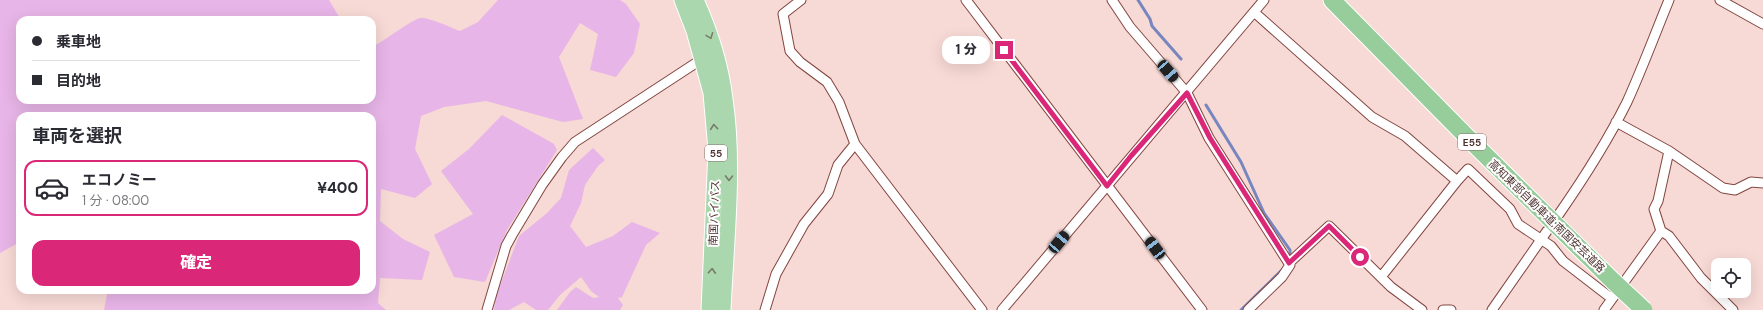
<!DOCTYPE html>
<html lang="ja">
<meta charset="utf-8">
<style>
:root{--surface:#fff;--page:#f2f2f3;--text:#2b2b33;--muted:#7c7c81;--line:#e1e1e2;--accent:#db2777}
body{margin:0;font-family:"DM Sans","Noto Sans JP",sans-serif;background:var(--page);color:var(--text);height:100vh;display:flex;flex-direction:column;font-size:15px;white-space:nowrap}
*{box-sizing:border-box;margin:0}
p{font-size:13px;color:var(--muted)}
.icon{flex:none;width:22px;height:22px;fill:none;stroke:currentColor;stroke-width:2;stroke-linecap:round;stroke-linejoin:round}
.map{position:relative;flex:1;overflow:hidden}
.sheet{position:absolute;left:16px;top:112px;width:360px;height:182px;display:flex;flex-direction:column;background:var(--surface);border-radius:12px;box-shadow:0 4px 16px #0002}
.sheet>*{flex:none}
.top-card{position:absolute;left:16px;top:16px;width:360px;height:88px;border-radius:12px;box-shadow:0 4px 16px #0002;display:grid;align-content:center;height:88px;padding:0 16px;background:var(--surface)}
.tools{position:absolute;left:1711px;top:258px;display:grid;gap:8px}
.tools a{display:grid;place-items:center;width:40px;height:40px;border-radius:8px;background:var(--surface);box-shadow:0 4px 16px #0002;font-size:20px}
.end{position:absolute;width:18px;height:18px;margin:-9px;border:5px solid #db2777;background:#fff;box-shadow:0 0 0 2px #fff}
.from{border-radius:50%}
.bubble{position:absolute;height:28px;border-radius:12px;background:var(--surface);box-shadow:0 4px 16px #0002;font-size:13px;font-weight:800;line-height:28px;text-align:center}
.car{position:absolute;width:12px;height:24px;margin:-12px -6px;border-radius:5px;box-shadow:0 0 3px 1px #0007;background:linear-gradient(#222 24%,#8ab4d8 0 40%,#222 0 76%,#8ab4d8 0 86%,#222 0)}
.top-card b{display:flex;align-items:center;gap:14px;height:38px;font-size:15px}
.top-card b+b{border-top:1px solid var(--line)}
.top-card i{width:10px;height:10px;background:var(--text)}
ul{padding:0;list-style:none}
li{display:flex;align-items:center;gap:12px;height:56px;margin:0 8px 6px;padding:0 8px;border:2px solid transparent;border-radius:12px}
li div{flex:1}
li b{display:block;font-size:15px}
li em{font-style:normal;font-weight:800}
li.current{border-color:var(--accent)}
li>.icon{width:36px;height:36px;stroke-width:1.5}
h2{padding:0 16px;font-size:18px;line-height:48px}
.primary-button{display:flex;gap:8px;margin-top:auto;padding:8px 16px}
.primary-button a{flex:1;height:46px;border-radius:12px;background:var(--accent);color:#fff;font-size:16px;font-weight:800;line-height:46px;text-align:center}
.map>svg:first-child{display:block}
.green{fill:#e7b5e7}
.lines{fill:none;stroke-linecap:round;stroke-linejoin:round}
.stream{stroke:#7786be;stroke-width:3}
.minor-casing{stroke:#824640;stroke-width:11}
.trunk-casing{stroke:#fff;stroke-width:17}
.motorway-casing{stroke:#fff;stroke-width:19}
.minor{stroke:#fff;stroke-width:9}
.trunk{stroke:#abd7ae;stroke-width:15}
.motorway{stroke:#96cd9a;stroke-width:17}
.motorway-bridge-casing{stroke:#fff;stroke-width:19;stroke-linecap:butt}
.motorway-bridge{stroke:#96cd9a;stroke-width:17}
.oneway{stroke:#787c68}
.route{stroke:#db2777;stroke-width:5}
.labels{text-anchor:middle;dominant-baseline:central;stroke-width:4;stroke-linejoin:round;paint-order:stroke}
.shield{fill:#fff;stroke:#83706d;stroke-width:1}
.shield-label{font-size:10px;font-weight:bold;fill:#4e322f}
.street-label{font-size:11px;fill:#4e322f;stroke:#fff}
</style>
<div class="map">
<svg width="1763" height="310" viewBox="0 0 1763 310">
<rect width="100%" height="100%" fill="#f7d9d5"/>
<!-- green -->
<path class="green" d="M 0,0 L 329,0 L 341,20 L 20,20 L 20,100 L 372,100 L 372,47 C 385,41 410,20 421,18 C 429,17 452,28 460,31 L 478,22 L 498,0 L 620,0 L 626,4 L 640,24 L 634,53 L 616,77 L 590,70 L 598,34 L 580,23 L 559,57 L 583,119 L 563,122 L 486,101 L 444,107 L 421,116 L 415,149 L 432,184 L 415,198 L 381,189 L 380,221 L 403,239 L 430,252 L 422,280 L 380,278 L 378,303 L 386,310 L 104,310 L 108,290 L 372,290 L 372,116 L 20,116 L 20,242 L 0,253 Z
M 502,115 L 554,144 L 557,150 L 507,230 L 485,282 L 454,277 L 434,235 L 473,214 L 441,171 L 469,149 Z
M 593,148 L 605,160 L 598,166 L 585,185 L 581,203 L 570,226 L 586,247 L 613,236 L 632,222 L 660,233 L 646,245 L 622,297 L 618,298 L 623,305 L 620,310 L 557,310 L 570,292 L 576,287 L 593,298 L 599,297 L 591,291 L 581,277 L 560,295 L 548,310 L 536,310 L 524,302 L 509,310 L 494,310 L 496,296 L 519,236 L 547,213 L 561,198 L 569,170 Z"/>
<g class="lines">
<!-- stream -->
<path class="stream" d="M 1138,0 L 1150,19 L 1152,26 L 1181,59
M 1206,105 L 1241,162 L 1264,213 L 1290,250 L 1290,255
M 1241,310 L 1283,269"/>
<!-- minor casing -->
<g class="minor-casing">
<path id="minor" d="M 801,0 L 783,14 L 790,51 L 800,62 L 827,82 L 839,102 L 855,144 L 982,310
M 966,0 L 1202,310
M 1112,0 L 1130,27 L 1187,93 L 1209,138 L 1290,265 L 1282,277 L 1248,310
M 1720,0 L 1763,24
M 1254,12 L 1372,117 L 1405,136 L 1457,181
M 1616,122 L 1669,151 L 1723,188 L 1735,190 L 1751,182 L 1763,183
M 1669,151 L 1658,201 L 1654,209 L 1661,231 L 1669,236 L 1701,278 L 1733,310
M 1559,214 C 1584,178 1607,142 1627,102 C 1642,69 1655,34 1669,0
M 1289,263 L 1329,226 L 1391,287 L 1422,310
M 1381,277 L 1457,181 L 1468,169 L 1510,209 L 1518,224 L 1551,246 L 1563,261 L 1611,298
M 487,310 L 506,246 L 512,235 L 542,185 L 562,157 L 575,142 L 702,59
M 765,310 L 776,274 L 804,224 L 828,194 L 838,165 L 855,144
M 1002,310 L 1264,0
M 1443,310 L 1451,310
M 1492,310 L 1547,231
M 1604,310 L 1661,231"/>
</g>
<!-- trunk casing -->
<g class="trunk-casing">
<path id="trunk" d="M 682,0 L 694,31 L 711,93 L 716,150 L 709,310
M 696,0 C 710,31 721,65 725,99 C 735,165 726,243 723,310"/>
</g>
<!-- motorway casing -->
<g class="motorway-casing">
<path id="motorway" d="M 1332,0 L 1467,137 L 1614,282"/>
</g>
<!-- minor -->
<use href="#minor" class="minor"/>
<!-- trunk -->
<use href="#trunk" class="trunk"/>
<!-- motorway -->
<use href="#motorway" class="motorway"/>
<!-- motorway-bridge casing -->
<g class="motorway-bridge-casing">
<path id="motorway-bridge" d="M 1614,282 L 1644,310"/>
</g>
<!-- motorway-bridge -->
<use href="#motorway-bridge" class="motorway-bridge"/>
</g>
<!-- one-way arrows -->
<defs><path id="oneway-chevron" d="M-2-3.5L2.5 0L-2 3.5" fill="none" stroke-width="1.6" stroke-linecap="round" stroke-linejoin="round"/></defs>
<g class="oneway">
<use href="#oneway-chevron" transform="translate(710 36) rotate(69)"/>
<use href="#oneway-chevron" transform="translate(714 127) rotate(-95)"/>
<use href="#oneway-chevron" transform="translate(729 178) rotate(91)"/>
<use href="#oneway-chevron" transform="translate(712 271) rotate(-87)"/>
</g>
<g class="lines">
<!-- route -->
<path class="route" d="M 1004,50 L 1107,186 L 1131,156 L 1187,93 L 1210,138 L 1289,263 L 1329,226 L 1360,257"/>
</g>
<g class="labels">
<!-- shield labels -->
<g class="shield">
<rect x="1458" y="134" width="28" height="16" rx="3"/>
<rect x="705" y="145" width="22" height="16" rx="3"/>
</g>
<g class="shield-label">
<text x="1472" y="142">E55</text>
<text x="716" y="153">55</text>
</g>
<!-- street labels -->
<g class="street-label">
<text transform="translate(714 213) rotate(-88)">南国バイパス</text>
<text transform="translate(1547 216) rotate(44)">高知東部自動車道;南国安芸道路</text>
</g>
</g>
</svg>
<div class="tools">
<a><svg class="icon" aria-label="locate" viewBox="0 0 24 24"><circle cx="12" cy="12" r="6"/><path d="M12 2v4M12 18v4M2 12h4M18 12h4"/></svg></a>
</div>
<i class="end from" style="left:1360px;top:257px"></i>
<i class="end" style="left:1004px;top:50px"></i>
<div class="bubble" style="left:942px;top:36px;width:48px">1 分</div>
<i class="car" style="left:1168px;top:71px;rotate:139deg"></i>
<i class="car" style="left:1059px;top:242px;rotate:40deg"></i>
<i class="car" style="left:1155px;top:248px;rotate:323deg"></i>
<div class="top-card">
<b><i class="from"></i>乗車地</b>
<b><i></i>目的地</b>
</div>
<section class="sheet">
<h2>車両を選択</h2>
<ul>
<li class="current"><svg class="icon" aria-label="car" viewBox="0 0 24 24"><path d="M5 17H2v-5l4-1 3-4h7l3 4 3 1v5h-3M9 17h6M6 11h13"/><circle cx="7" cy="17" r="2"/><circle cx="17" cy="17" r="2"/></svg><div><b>エコノミー</b><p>1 分 · 08:00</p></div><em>¥400</em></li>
</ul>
<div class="primary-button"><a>確定</a></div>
</section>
</div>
